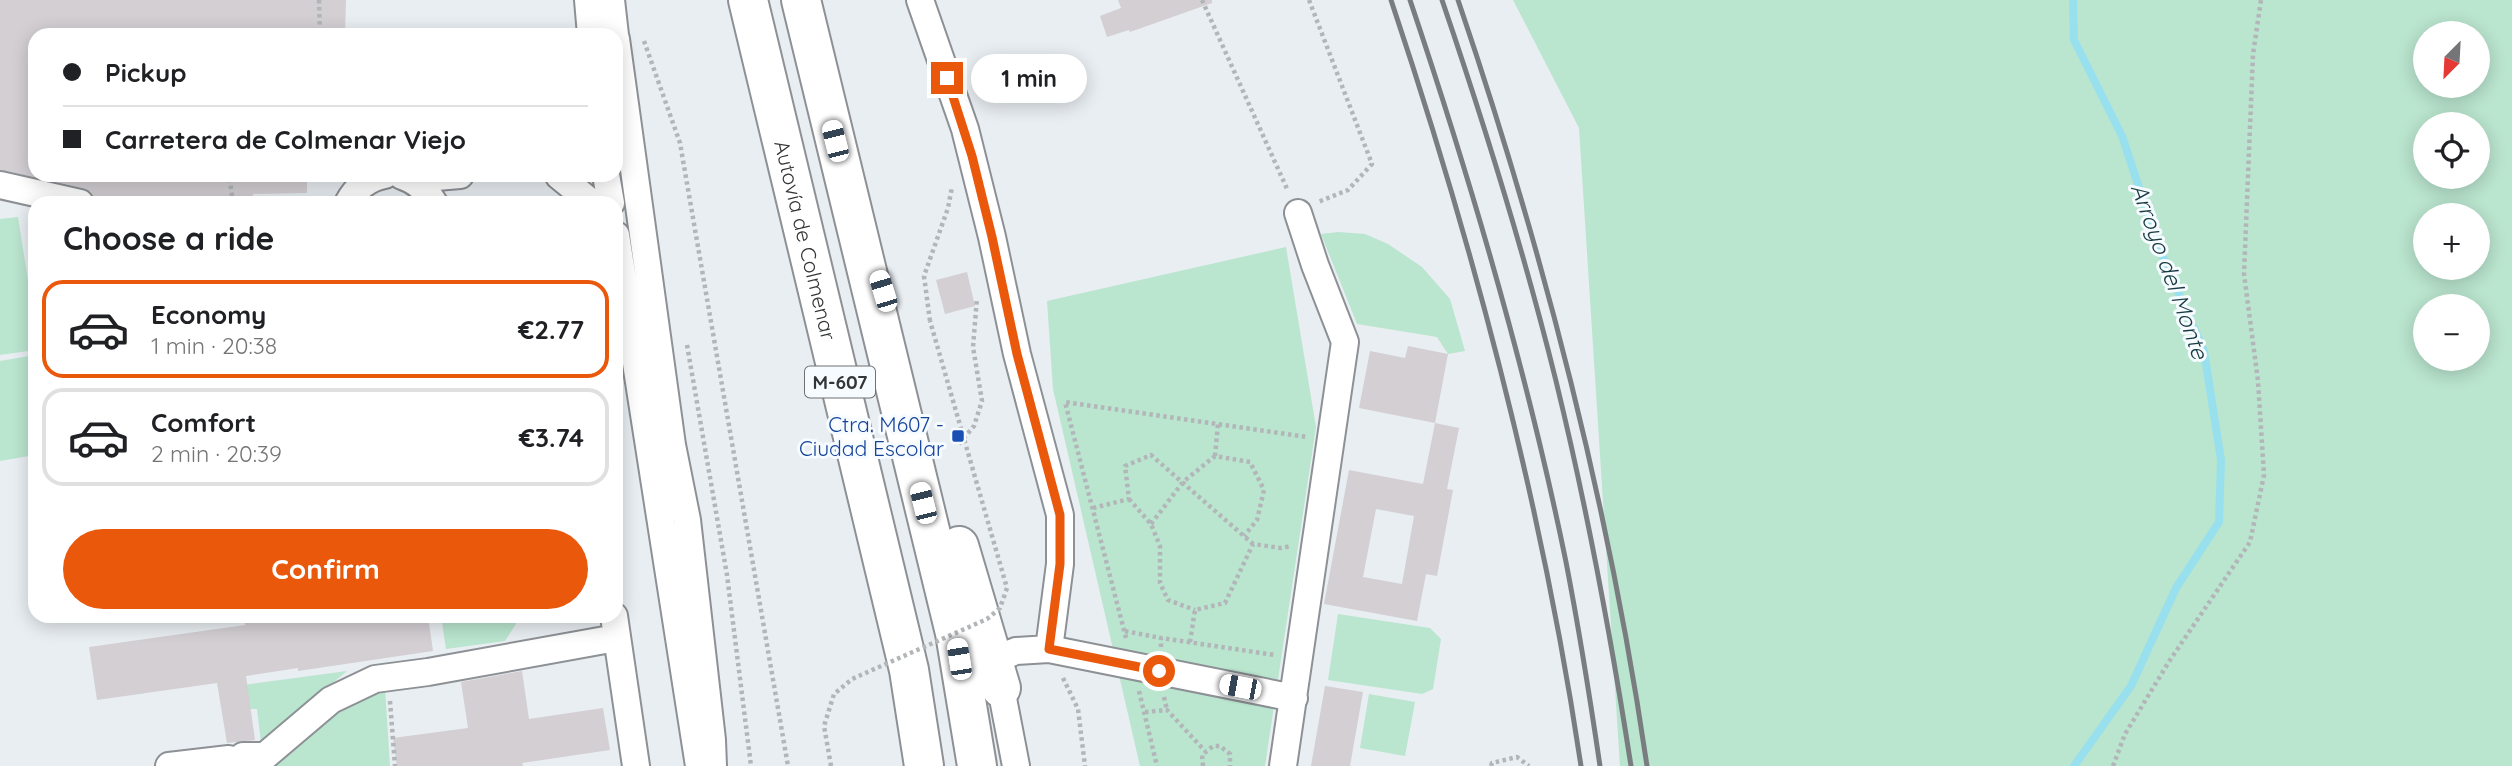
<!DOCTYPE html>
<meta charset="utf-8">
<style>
:root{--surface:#fff;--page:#f6f6f6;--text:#202124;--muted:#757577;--line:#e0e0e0;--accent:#ea580c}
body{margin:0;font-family:Quicksand,sans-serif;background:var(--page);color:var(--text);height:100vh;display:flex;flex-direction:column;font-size:26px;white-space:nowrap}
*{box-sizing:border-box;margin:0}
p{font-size:23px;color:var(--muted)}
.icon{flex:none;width:38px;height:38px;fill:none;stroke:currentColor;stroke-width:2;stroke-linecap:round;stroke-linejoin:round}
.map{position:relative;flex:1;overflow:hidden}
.sheet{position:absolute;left:28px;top:196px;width:595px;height:427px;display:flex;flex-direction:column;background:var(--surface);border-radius:21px;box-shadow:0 4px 18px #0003}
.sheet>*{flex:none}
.hud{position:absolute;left:28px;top:28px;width:595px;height:154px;border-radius:21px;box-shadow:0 4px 18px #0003;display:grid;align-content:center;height:154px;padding:0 35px;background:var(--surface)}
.needle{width:46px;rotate:204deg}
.buttons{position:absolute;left:2413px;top:21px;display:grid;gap:14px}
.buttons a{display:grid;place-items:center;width:77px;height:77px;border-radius:50%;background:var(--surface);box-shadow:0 4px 18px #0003;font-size:35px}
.end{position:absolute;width:32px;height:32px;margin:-16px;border:9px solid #ea580c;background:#fff;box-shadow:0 0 0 4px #fff}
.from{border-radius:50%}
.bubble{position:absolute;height:49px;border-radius:24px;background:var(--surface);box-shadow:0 4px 18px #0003;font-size:23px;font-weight:700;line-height:49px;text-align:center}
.car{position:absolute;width:21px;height:42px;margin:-21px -10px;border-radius:9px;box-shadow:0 0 5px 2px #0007;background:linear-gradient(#fff 24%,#345 0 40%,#fff 0 76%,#345 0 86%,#fff 0)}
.hud b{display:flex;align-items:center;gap:24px;height:66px;font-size:26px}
.hud b+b{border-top:2px solid var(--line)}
.hud i{width:18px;height:18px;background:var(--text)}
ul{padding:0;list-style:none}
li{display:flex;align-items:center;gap:21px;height:98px;margin:0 14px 10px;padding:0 21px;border:4px solid var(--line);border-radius:21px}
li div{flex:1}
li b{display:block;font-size:26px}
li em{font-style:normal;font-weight:700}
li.current{border-color:var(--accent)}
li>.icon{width:63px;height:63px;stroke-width:1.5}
h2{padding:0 35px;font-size:32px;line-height:84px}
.cta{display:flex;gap:14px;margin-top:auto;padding:14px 35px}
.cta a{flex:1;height:80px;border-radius:42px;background:var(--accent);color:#fff;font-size:28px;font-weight:700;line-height:80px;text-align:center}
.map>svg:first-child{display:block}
.green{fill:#bae5cf;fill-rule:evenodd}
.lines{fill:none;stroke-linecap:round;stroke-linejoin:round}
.stream{stroke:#99e0ee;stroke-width:8}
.building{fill:#d3cfd3;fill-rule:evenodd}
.minor-casing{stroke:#8d9195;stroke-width:30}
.highway-casing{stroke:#8d9195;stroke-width:42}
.path{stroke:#b2b6b9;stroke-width:4.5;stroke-dasharray:3.5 3.5;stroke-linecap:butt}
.minor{stroke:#fff;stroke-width:26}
.highway{stroke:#fff;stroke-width:38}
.rail{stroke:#7a7d80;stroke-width:5}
.path-bridge{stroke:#b2b6b9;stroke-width:4.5;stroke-dasharray:3.5 3.5;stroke-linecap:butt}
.route{stroke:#ea580c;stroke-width:9}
.transit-dot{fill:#1a4fb4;stroke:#f6fbff;stroke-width:2.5}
.labels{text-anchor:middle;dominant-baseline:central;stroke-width:6;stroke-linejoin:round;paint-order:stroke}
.shield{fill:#f6fbff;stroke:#6e7072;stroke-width:2}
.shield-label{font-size:19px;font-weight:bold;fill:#333536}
.street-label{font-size:21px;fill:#333536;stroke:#f6fbff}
.transit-label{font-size:21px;fill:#164399;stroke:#f6fbff;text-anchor:end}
.water-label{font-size:23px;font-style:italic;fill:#173940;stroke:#f6fbff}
</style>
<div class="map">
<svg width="2512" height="766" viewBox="0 0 2512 766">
<rect width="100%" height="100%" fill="#e9eef2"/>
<!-- green -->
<path class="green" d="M 1513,0 L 2512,0 L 2512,766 L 1620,766 L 1579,128 ZM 2426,33 L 2478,33 L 2478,86 L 2426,86 ZM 2426,124 L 2478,124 L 2478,177 L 2426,177 ZM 2426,215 L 2478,215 L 2478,268 L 2426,268 ZM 2426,306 L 2478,306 L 2478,359 L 2426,359 Z
M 18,217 L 35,325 L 35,350 L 0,355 L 0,219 Z
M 1338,232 L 1365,234 L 1388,244 L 1422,267 L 1450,299 L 1465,351 L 1448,354 L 1437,337 L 1357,324 L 1321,234 Z
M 1286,247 L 1316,427 L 1265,766 L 1140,766 L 1053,389 L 1047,301 Z
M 35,355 L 35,455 L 0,461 L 0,361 Z
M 1338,614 L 1430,628 L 1441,639 L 1433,689 L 1422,694 L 1328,680 Z
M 441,616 L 515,616 L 516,624 L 505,641 L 446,649 Z
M 347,671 L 261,743 L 257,709 L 246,709 L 243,685 Z
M 385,689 L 390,766 L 268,766 C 305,740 342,704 385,689 Z
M 1369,694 L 1415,702 L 1405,756 L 1360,748 Z"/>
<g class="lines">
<!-- stream -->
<path class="stream" d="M 2073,0 L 2074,40 L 2122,136 L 2159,248 L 2204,351 L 2221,460 L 2219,522 L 2176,588 L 2131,686 L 2074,766"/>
</g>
<!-- building -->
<path class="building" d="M 0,0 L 346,0 L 345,35 L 35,35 L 35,175 L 307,175 L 307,193 L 253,194 L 252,203 L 95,203 L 91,192 L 83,188 L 0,170 Z
M 1118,0 L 1212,0 L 1212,3 L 1130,32 L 1129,30 L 1107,37 L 1100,16 L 1121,8 Z
M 967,272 L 975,306 L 945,314 L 936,280 Z
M 1408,346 L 1448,354 L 1435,423 L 1359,408 L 1370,351 L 1405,358 Z
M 1435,423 L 1459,428 L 1447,489 L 1453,490 L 1437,576 L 1426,574 L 1417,621 L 1324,604 L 1349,470 L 1423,484 ZM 1376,509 L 1414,516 L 1402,584 L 1363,577 Z
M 267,616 L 428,616 L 433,651 L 298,671 L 298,668 L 246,676 L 255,740 L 227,743 L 217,683 L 97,700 L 89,647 L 245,625 L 244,619 Z
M 522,671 L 529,719 L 603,708 L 610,750 L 522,763 L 523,766 L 397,766 L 393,738 L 468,728 L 461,682 Z
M 1325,686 L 1363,692 L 1350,766 L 1311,766 Z"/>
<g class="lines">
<!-- minor casing -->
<g class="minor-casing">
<path id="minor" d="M 588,0 L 591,35
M 611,0 L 615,35
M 920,0 L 965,129 L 992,237 L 1017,354 L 1060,515 L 1060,564 L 1049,649
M 616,39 L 672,445 L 687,520 L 712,740 L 713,766
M 606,175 L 611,203
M 402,176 C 417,181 425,189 434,203
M 559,176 L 592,203
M 412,179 L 460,175
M 0,185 L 80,203
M 348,203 C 356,188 367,178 385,175
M 616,235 L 699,766
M 614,616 L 636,766
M 993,660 L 1016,651 L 1049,649 L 1294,698
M 1001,688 L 1016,766
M 243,756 L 265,756 L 331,700 L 375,679 L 428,672 L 616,638
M 169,766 L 229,759
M 1283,766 L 1345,342 L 1315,265 L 1298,213"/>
</g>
<!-- highway casing -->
<g class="highway-casing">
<g id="highway">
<path id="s1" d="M 748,0 L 909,670 L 924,766"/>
<path d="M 801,0 L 955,633 L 977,766"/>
<path d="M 959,546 L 1001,688"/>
</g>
</g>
<!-- path -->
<path class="path" d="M 319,0 L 320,35
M 1202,0 L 1288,191
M 1309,0 L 1372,164 L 1348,190 L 1318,202
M 644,41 L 680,143 L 788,766
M 233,203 L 229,175 L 239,175
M 930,321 L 924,276 L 948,208 L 952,187
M 687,345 L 727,575 L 751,766
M 959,444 L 974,426 L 982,401 L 973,347 L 977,298
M 1215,456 L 1218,424
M 1129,499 L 1151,524 L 1160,546 L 1160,583 L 1168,600 L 1195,610
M 1093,508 L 1129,499 L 1125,466 L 1151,455 L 1253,544
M 1151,524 L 1183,482 L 1215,456 L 1250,462 L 1264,490 L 1257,520 L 1244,536
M 1125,631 L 1161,638
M 1126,638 L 1065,402 L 1307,437
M 1190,642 L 1195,610 L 1225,603 L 1253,544 L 1281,548 L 1291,546
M 1161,647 L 1161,638 L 1275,655
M 1063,678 L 1078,709 L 1085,766
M 1139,691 L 1157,766
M 1164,697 L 1167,710
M 390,701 L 395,766
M 1145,712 L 1167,710 L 1205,751
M 1203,766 L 1202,755 L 1213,746 L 1220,746 L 1230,754 L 1230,766
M 1491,766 L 1492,763 L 1517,757 L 1529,766
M 2113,766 L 2125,734 L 2170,660 L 2250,542 L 2264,475 L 2258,381 L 2244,274 L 2253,54 L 2261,0"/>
<!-- minor -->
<use href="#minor" class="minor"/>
<!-- highway -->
<use href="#highway" class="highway"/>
<!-- rail -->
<path class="rail" d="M 1391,0 C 1475,251 1542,504 1581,766
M 1410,0 C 1472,184 1527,371 1566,562 C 1579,629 1590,698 1600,766
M 1442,0 C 1485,126 1524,252 1556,381 C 1587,508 1611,637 1631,766
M 1458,0 C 1543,250 1609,505 1647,766"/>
<!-- path-bridge -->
<path class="path-bridge" d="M 831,766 L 824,726 L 834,694 L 852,679 L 987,619 L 1000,608 L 1007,588 L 930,321"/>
</g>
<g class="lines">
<!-- route -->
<path class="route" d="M 947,78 L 972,156 L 992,237 L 1017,354 L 1060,515 L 1060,564 L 1049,649 L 1159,671"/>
</g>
<!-- markers -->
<rect class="transit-dot" x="951" y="429" width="14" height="14" rx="3.5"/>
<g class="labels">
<!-- shield labels -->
<rect class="shield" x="805" y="366.5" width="70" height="31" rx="5"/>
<g class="shield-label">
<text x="840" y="382">M-607</text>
</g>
<!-- street labels -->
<g class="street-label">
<text stroke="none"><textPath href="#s1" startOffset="247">Autovía de Colmenar</textPath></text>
</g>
<!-- transit labels -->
<g class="transit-label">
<text x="944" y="424">Ctra. M607 -<tspan x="944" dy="24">Ciudad Escolar</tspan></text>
</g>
<!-- water labels -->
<g class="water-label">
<text transform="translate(2170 271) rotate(70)">Arroyo del Monte</text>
</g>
</g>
</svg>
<div class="buttons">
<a><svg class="needle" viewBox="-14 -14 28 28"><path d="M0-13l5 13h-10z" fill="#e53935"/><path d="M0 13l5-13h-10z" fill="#757577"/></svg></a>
<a><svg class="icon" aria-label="locate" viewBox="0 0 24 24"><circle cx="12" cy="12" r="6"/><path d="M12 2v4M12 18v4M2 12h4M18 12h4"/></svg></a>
<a>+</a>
<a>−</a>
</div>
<i class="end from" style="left:1159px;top:671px"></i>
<i class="end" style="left:947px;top:78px"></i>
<div class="bubble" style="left:971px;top:54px;width:116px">1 min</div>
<i class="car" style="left:835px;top:141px;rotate:346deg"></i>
<i class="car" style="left:883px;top:291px;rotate:343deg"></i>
<i class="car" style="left:923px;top:503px;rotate:346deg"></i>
<i class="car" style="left:959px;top:659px;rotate:351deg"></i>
<i class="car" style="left:1240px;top:687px;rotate:281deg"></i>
<div class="hud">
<b><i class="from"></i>Pickup</b>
<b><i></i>Carretera de Colmenar Viejo</b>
</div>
<section class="sheet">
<h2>Choose a ride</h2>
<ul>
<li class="current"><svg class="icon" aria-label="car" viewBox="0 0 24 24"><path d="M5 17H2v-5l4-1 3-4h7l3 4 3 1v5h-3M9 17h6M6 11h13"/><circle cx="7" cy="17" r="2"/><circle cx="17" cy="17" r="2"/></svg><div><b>Economy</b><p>1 min · 20:38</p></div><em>€2.77</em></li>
<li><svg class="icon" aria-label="car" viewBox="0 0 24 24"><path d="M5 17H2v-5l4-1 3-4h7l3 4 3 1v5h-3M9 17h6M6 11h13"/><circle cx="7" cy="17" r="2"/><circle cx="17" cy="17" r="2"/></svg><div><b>Comfort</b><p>2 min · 20:39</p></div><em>€3.74</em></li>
</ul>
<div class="cta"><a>Confirm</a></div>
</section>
</div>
